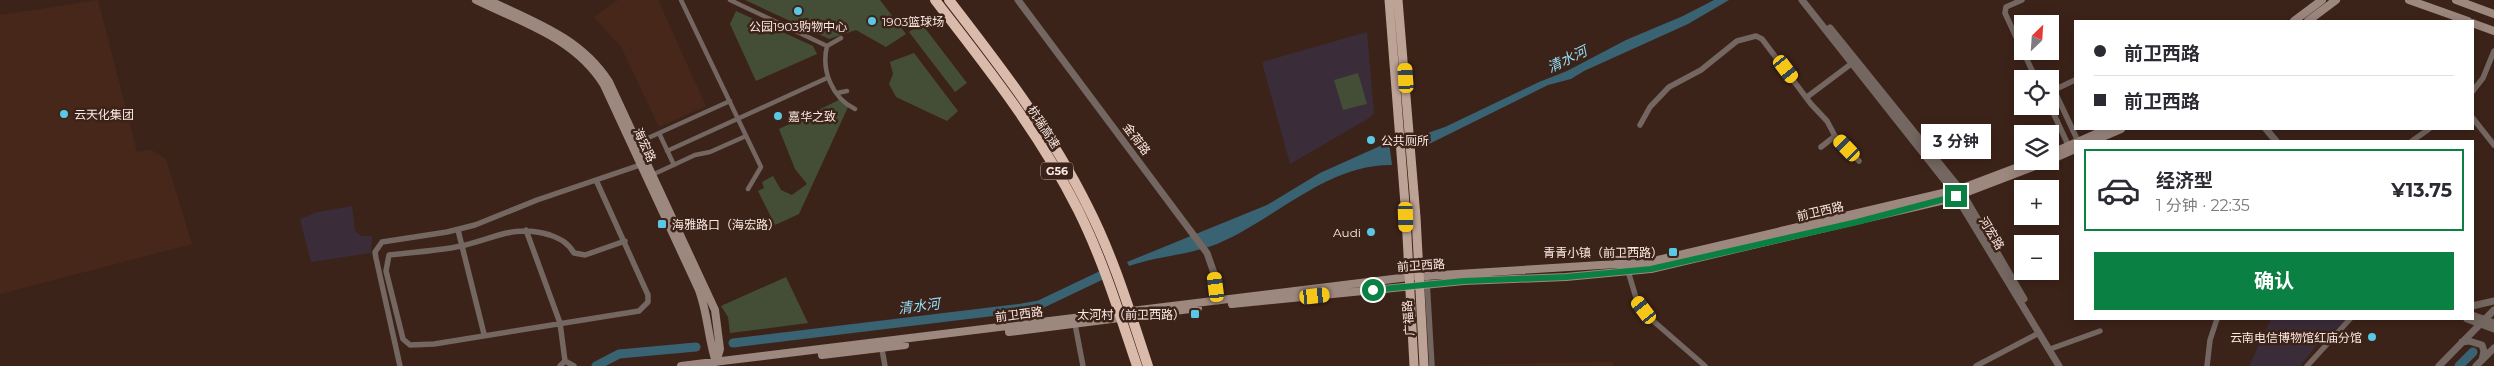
<!DOCTYPE html>
<html lang="zh">
<meta charset="utf-8">
<style>
:root{--surface:#fff;--page:#f7f7f7;--text:#2b2b33;--muted:#7c7c81;--line:#e1e1e2;--accent:#0b8043}
body{margin:0;font-family:Montserrat,"Noto Sans SC",sans-serif;background:var(--page);color:var(--text);height:100vh;display:flex;flex-direction:column;font-size:19px;white-space:nowrap}
*{box-sizing:border-box;margin:0}
p{font-size:16px;color:var(--muted)}
.icon{flex:none;width:28px;height:28px;fill:none;stroke:currentColor;stroke-width:2;stroke-linecap:round;stroke-linejoin:round}
.map{position:relative;flex:1;overflow:hidden}
.sheet{position:absolute;left:2074px;top:140px;width:400px;height:180px;display:flex;flex-direction:column;background:var(--surface);border-radius:0px;box-shadow:0 2px 12px #0003}
.sheet>*{flex:none}
.guide{position:absolute;left:2074px;top:20px;width:400px;height:110px;border-radius:0px;box-shadow:0 2px 12px #0003;display:grid;align-content:center;height:110px;padding:0 20px;background:var(--surface)}
.needle{width:32px;rotate:25deg}
.fabs{position:absolute;left:2014px;top:15px;display:grid;gap:10px}
.fabs a{display:grid;place-items:center;width:45px;height:45px;border-radius:0px;background:var(--surface);box-shadow:0 2px 12px #0003;font-size:25px}
.end{position:absolute;width:22px;height:22px;margin:-11px;border:6px solid #0b8043;background:#fff;box-shadow:0 0 0 2px #fff}
.from{border-radius:50%}
.bubble{position:absolute;height:35px;border-radius:0px;background:var(--surface);box-shadow:0 2px 12px #0003;font-size:16px;font-weight:700;line-height:35px;text-align:center}
.car{position:absolute;width:15px;height:30px;margin:-15px -8px;border-radius:6px;box-shadow:0 0 4px 1px #0007;background:linear-gradient(#f5c518 24%,#345 0 40%,#f5c518 0 76%,#345 0 86%,#f5c518 0)}
.guide b{display:flex;align-items:center;gap:18px;height:48px;font-size:19px}
.guide b+b{border-top:1px solid var(--line)}
.guide i{width:12px;height:12px;background:var(--text)}
ul{padding:9px 0 0;list-style:none}
li{display:flex;align-items:center;gap:15px;height:82px;margin:0 10px 8px;padding:0 10px;border:2px solid transparent;border-radius:0px}
li div{flex:1}
li b{display:block;font-size:19px}
li em{font-style:normal;font-weight:700}
li.current{border-color:var(--accent)}
li>.icon{width:45px;height:45px;stroke-width:1.5}
.action{display:flex;gap:10px;margin-top:auto;padding:10px 20px}
.action a{flex:1;height:58px;border-radius:0px;background:var(--accent);color:#fff;font-size:20px;font-weight:700;line-height:58px;text-align:center}
.map>svg:first-child{display:block}
.built{fill:#47271a}
.education{fill:#3b2c39}
.green{fill:#444e36}
.water{fill:#396372}
.lines{fill:none;stroke-linecap:round;stroke-linejoin:round}
.river{stroke:#396372;stroke-width:9}
.pedestrian{stroke:#746660;stroke-width:4.5}
.minor{stroke:#746660;stroke-width:5.5}
.tertiary{stroke:#746660;stroke-width:7}
.secondary{stroke:#9d887f;stroke-width:8}
.primary{stroke:#bda296;stroke-width:9}
.motorway-bridge{stroke:#dabaab;stroke-width:10}
.route{stroke:#0b8043;stroke-width:6}
.poi-dot{fill:#59c8e5;stroke:#3c2319;stroke-width:2}
.labels{text-anchor:middle;dominant-baseline:central;stroke-width:5;stroke-linejoin:round;paint-order:stroke}
.shield{fill:#3c2319;stroke:#c2aea6;stroke-width:1}
.shield-label{font-size:11px;font-weight:bold;fill:#fbe9e3}
.poi-label{font-size:12px;fill:#fbe9e3;stroke:#3c2319;text-anchor:start}
.street-label{font-size:12px;fill:#fbe9e3;stroke:#3c2319}
.water-label{font-size:14px;font-style:italic;fill:#94defa;stroke:#3c2319}
</style>
<div class="map">
<svg width="2494" height="366" viewBox="0 0 2494 366">
<rect width="100%" height="100%" fill="#3c2319"/>
<!-- built -->
<path class="built" d="M 98,0 L 137,152 L 150,149 L 166,159 L 192,244 L 0,294 L 0,15 Z
M 618,0 L 658,0 L 706,106 L 659,127 L 621,47 L 594,17 Z
M 1613,362 L 1613,366 L 1443,365 Z"/>
<!-- education -->
<path class="education" d="M 1367,32 L 1374,113 L 1371,117 L 1290,164 L 1262,62 Z
M 352,206 L 355,231 L 362,236 L 372,236 L 371,253 L 311,262 L 300,219 L 318,212 Z
M 2271,319 L 2347,319 L 2325,340 L 2322,338 L 2300,366 L 2249,366 Z"/>
<!-- green -->
<path class="green" d="M 745,0 L 880,0 L 906,34 L 886,47 L 856,30 L 829,39 Z
M 736,11 L 813,46 L 817,54 L 756,81 L 730,24 Z
M 921,23 L 967,83 L 955,92 L 909,32 Z
M 914,53 L 958,111 L 947,121 L 896,97 L 889,84 L 893,74 L 890,62 Z
M 1358,73 L 1367,104 L 1343,110 L 1334,80 Z
M 839,100 L 848,107 L 799,214 L 775,225 L 758,191 L 764,188 L 762,182 L 773,176 L 781,190 L 792,195 L 807,184 L 795,169 L 779,129 Z
M 786,277 L 808,323 L 730,333 L 728,317 L 721,306 Z"/>
<!-- water -->
<path class="water" d="M 1714,0 L 1729,0 L 1688,24 L 1584,71 L 1571,79 L 1548,85 L 1423,147 L 1422,135 L 1445,127 L 1539,82 L 1567,71 L 1626,40 L 1683,16 Z
M 1389,142 L 1392,165 C 1326,164 1275,220 1217,244 C 1189,255 1158,256 1129,266 L 1127,262 L 1267,205 L 1320,173 Z"/>
<g class="lines">
<!-- river -->
<path class="river" d="M 733,343 L 1022,308 L 1039,305 L 1102,275
M 596,366 L 619,354 L 696,347
M 2459,366 L 2473,352"/>
<!-- pedestrian -->
<path class="pedestrian" d="M 681,0 L 761,167 L 748,189
M 730,0 L 827,46 L 841,38
M 827,46 C 821,70 832,98 855,109
M 837,93 L 847,91
M 659,133 L 674,165
M 637,143 L 730,101
M 667,151 L 827,78
M 652,175 L 695,155 L 710,152 L 746,136"/>
<!-- minor -->
<path class="minor" d="M 2022,0 L 2006,7 L 2005,13 L 2022,50
M 2023,51 L 2036,79
M 2075,80 L 2054,90 L 2078,141
M 2472,92 L 2483,78 L 2494,51
M 1807,97 L 1851,64
M 2050,106 L 2070,149
M 2472,117 L 2494,145
M 1640,125 L 1650,107 L 1669,87 L 1701,70 L 1737,41 L 1756,36 L 1762,39 L 1811,104 L 1827,121 L 1835,136 L 1859,161
M 2412,141 L 2429,129
M 1821,147 L 1835,136
M 596,180 L 648,295 L 648,302 L 639,311 L 434,344 L 410,345 L 403,339 L 386,271 L 389,255 C 413,252 438,251 461,246 C 496,238 514,224 550,235 C 561,239 568,243 574,253 L 585,255 L 625,241
M 458,230 L 484,334
M 526,230 L 560,323 L 565,361
M 1628,271 L 1637,301 L 1651,319 L 1705,366
M 1427,281 L 1432,366
M 1075,324 L 1083,366
M 881,344 L 885,366
M 2053,348 L 2100,331
M 400,366 L 376,258 L 375,252 L 382,242 L 447,232 L 475,225 L 537,200 L 643,164
M 560,366 L 565,361 L 574,366
M 1976,366 L 2039,333
M 2207,366 L 2210,340 L 2217,319
M 2307,366 L 2350,319"/>
<!-- tertiary -->
<path class="tertiary" d="M 1018,0 L 1207,253 L 1214,273 L 1218,301
M 1802,0 L 1953,191 L 2059,366
M 1830,28 L 1960,189 L 2024,299
M 2266,129 L 2276,141
M 2472,306 L 2494,301
M 2472,315 L 2494,323
M 2467,319 L 2494,329
M 2462,342 L 2469,341 L 2482,345 L 2484,351 L 2482,360
M 2439,366 L 2494,310
M 2476,366 L 2494,348"/>
<!-- secondary -->
<path class="secondary" d="M 476,0 C 523,23 575,38 604,85 L 699,290 C 708,314 708,339 716,362
M 488,0 C 534,22 581,38 609,82 L 715,310 L 720,349 L 716,362
M 2409,0 L 2468,21
M 2456,0 L 2494,14
M 2294,21 L 2322,0
M 2308,21 L 2336,0
M 2472,23 L 2494,31
M 2080,141 L 2107,129
M 2093,141 L 2121,129
M 2050,154 L 2075,143
M 2050,160 L 2075,149
M 1232,304 L 1464,281 L 1566,277 L 1651,269 L 1949,199 L 2048,161
M 1009,332 L 1198,308
M 822,355 L 905,345
M 681,366 L 1409,277 L 1649,262 L 1960,189 L 2034,161"/>
<!-- primary -->
<path class="primary" d="M 1389,0 L 1406,217 L 1414,366
M 1398,0 L 1416,217 L 1424,366"/>
<!-- motorway-bridge -->
<path class="motorway-bridge" d="M 935,0 C 987,67 1040,134 1078,210 C 1103,260 1119,313 1137,366
M 949,0 C 1000,66 1051,132 1088,207 C 1114,258 1130,312 1148,366"/>
</g>
<g class="lines">
<!-- route -->
<path class="route" d="M 1373,290 L 1464,281 L 1566,277 L 1651,269 L 1857,222 L 1956,196"/>
</g>
<!-- markers -->
<g class="poi-dot">
<circle cx="798" cy="11" r="5"/>
<circle cx="872" cy="21" r="5"/>
<circle cx="64" cy="114" r="5"/>
<circle cx="778" cy="116" r="5"/>
<circle cx="1371" cy="140" r="5"/>
<rect x="657" y="219" width="10" height="10" rx="2.5"/>
<circle cx="1371" cy="232" r="5"/>
<rect x="1668" y="247" width="10" height="10" rx="2.5"/>
<rect x="1190" y="309" width="10" height="10" rx="2.5"/>
<circle cx="2372" cy="337" r="5"/>
</g>
<g class="labels">
<!-- shield labels -->
<rect class="shield" x="1041" y="162.5" width="32" height="17" rx="4"/>
<g class="shield-label">
<text x="1057" y="171">G56</text>
</g>
<!-- poi labels -->
<g class="poi-label">
<text x="882" y="21">1903篮球场</text>
<text x="798" y="26" text-anchor="middle">公园1903购物中心</text>
<text x="74" y="114">云天化集团</text>
<text x="788" y="116">嘉华之致</text>
<text x="1381" y="140">公共厕所</text>
<text x="672" y="224">海雅路口（海宏路）</text>
<text x="1361" y="232" text-anchor="end">Audi</text>
<text x="1663" y="252" text-anchor="end">青青小镇（前卫西路）</text>
<text x="1185" y="314" text-anchor="end">太河村（前卫西路）</text>
<text x="2362" y="337" text-anchor="end">云南电信博物馆红庙分馆</text>
</g>
<!-- street labels -->
<g class="street-label">
<text transform="translate(1044 127) rotate(57)">杭瑞高速</text>
<text transform="translate(1137 139) rotate(53)">金荷路</text>
<text transform="translate(645 145) rotate(65)">海宏路</text>
<text transform="translate(1820 211) rotate(-13)">前卫西路</text>
<text transform="translate(1992 233) rotate(59)">河宏路</text>
<text transform="translate(1421 265) rotate(-4)">前卫西路</text>
<text transform="translate(1019 314) rotate(-7)">前卫西路</text>
<text transform="translate(1408 318) rotate(-94)">广福路</text>
</g>
<!-- water labels -->
<g class="water-label">
<text transform="translate(1567 59) rotate(-26)">清水河</text>
<text transform="translate(919 306) rotate(-7)">清水河</text>
</g>
</g>
</svg>
<div class="fabs">
<a><svg class="needle" viewBox="-14 -14 28 28"><path d="M0-13l5 13h-10z" fill="#e53935"/><path d="M0 13l5-13h-10z" fill="#7c7c81"/></svg></a>
<a><svg class="icon" aria-label="locate" viewBox="0 0 24 24"><circle cx="12" cy="12" r="6"/><path d="M12 2v4M12 18v4M2 12h4M18 12h4"/></svg></a>
<a><svg class="icon" aria-label="layers" viewBox="0 0 24 24"><path d="M12 4l9 5-9 5-9-5zM3 14l9 5 9-5"/></svg></a>
<a>+</a>
<a>−</a>
</div>
<i class="end from" style="left:1373px;top:290px"></i>
<i class="end" style="left:1956px;top:196px"></i>
<div class="bubble" style="left:1921px;top:124px;width:70px">3 分钟</div>
<i class="car" style="left:1786px;top:69px;rotate:143deg"></i>
<i class="car" style="left:1406px;top:78px;rotate:356deg"></i>
<i class="car" style="left:1847px;top:148px;rotate:316deg"></i>
<i class="car" style="left:1406px;top:217px;rotate:178deg"></i>
<i class="car" style="left:1216px;top:287px;rotate:353deg"></i>
<i class="car" style="left:1315px;top:296px;rotate:84deg"></i>
<i class="car" style="left:1644px;top:310px;rotate:323deg"></i>
<div class="guide">
<b><i class="from"></i>前卫西路</b>
<b><i></i>前卫西路</b>
</div>
<section class="sheet">
<ul>
<li class="current"><svg class="icon" aria-label="car" viewBox="0 0 24 24"><path d="M5 17H2v-5l4-1 3-4h7l3 4 3 1v5h-3M9 17h6M6 11h13"/><circle cx="7" cy="17" r="2"/><circle cx="17" cy="17" r="2"/></svg><div><b>经济型</b><p>1 分钟 · 22:35</p></div><em>¥13.75</em></li>
</ul>
<div class="action"><a>确认</a></div>
</section>
</div>
